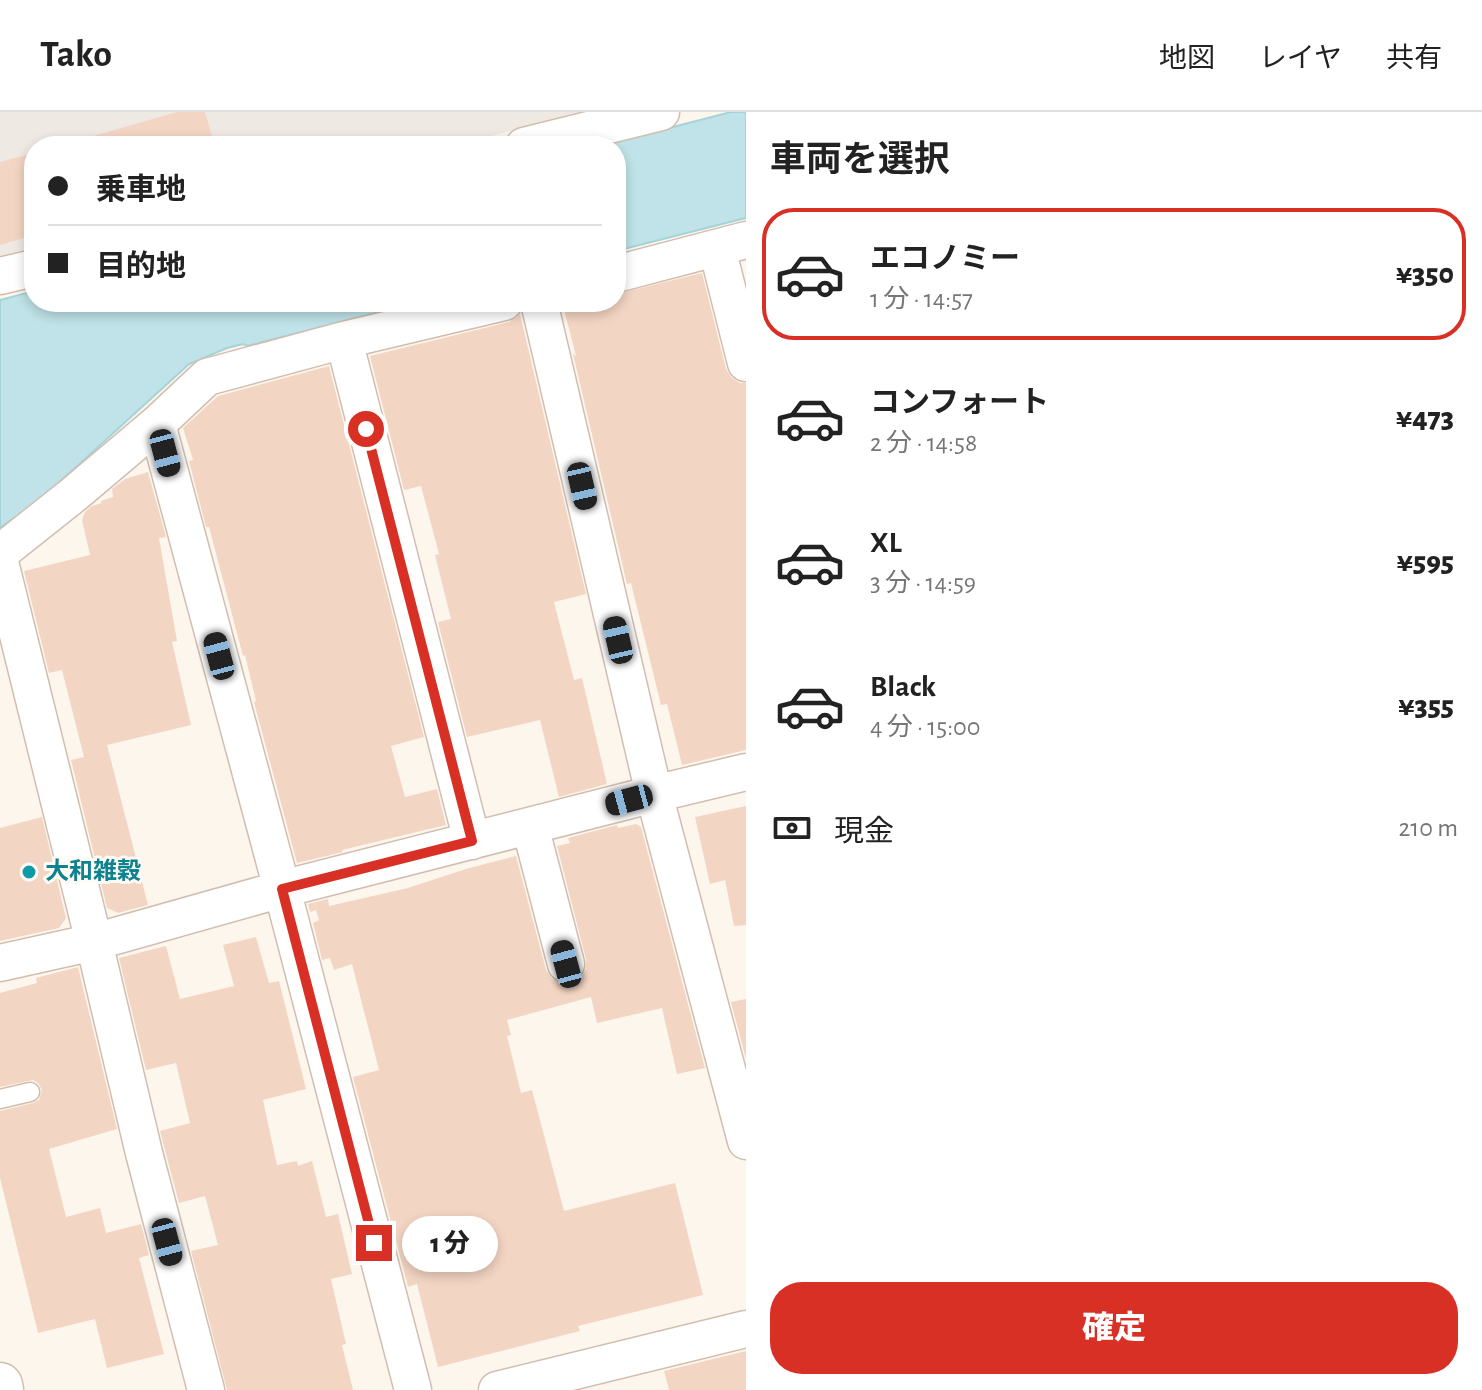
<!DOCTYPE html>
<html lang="ja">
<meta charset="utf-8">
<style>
:root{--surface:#fff;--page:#f2f2f2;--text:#222;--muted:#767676;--line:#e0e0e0;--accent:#d93025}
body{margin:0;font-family:"Alegreya Sans","Noto Sans JP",sans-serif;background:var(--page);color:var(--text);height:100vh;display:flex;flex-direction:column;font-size:30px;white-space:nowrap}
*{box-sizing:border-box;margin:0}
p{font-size:26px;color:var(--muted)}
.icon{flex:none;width:44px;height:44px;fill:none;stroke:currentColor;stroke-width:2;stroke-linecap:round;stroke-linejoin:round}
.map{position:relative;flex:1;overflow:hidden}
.side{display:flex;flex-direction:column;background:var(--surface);width:736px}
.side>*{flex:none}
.banner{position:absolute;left:24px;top:24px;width:602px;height:176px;border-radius:32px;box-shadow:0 4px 12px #0003;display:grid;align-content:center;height:176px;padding:0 24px;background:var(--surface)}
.end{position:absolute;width:36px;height:36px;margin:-18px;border:10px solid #d93025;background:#fff;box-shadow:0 0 0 4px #fff}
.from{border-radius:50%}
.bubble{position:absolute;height:56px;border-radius:28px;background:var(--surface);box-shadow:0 4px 12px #0003;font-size:26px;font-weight:800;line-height:56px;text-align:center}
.car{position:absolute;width:24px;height:48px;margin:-24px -12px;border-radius:10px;box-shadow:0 0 6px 2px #0007;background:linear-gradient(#222 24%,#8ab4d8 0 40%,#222 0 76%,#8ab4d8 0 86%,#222 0)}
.banner b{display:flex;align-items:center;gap:28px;height:76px;font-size:30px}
.banner b+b{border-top:2px solid var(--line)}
.banner i{width:20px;height:20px;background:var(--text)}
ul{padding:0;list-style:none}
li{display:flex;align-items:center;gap:24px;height:132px;margin:0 16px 12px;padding:0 8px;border:4px solid transparent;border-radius:32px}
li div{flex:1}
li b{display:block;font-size:30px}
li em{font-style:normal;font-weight:800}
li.on{border-color:var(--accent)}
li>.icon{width:72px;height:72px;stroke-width:1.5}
h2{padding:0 24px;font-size:36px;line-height:96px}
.pay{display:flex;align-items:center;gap:20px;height:88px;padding:0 24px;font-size:30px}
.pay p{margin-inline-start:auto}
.action{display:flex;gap:16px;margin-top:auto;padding:16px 24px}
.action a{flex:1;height:92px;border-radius:32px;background:var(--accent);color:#fff;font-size:32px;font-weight:800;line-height:92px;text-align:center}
header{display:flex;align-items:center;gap:48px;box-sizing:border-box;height:112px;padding:0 40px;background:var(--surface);border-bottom:2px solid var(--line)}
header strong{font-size:38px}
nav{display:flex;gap:44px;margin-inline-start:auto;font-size:28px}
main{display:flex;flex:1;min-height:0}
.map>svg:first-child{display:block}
.industrial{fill:#efe9e4}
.water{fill:#bfe3e8;stroke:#a5d3da;stroke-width:2}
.building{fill:#f3d5c3}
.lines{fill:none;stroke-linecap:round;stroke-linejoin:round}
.service-casing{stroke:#d1beb0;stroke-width:21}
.minor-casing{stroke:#d1beb0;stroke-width:39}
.tertiary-casing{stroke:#d1beb0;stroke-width:47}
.service{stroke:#fff;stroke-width:18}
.minor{stroke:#fff;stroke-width:36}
.tertiary{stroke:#fff;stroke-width:44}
.route{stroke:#d93025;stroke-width:10}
.culture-dot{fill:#0f9aa8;stroke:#fffaf3;stroke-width:3}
.labels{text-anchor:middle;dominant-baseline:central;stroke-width:6;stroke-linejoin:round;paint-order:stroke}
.culture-label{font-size:24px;font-weight:bold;fill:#0d838f;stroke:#fffaf3;text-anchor:start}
</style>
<header>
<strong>Tako</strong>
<nav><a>地図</a><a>レイヤ</a><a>共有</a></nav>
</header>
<main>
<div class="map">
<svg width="746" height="1278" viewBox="0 0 746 1278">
<rect width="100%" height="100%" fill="#fdf6ec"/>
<!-- industrial -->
<path class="industrial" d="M 0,0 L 582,0 L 453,34 L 34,34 L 34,144 L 0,153 Z"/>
<!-- water -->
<path class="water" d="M 731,0 L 746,0 L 746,106 L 616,139 L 616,34 L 599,34 Z
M 34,179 L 34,190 L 418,190 L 247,234 L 243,232 L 227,236 L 189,252 L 41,387 L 0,416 L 0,188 Z"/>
<!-- building -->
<path class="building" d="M 177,0 L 205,0 L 215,34 L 84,34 L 83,27 Z
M 34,41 L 34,123 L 0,133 L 0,50 Z
M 702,161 L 726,257 L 732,266 L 740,271 L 746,271 L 746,638 L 682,653 L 667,592 L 661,593 L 631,471 L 627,472 L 573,242 L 576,244 L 563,193 L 576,190 L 616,190 L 616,182 Z
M 520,202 L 586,482 L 554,490 L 574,568 L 582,566 L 607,672 L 559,685 L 540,608 L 467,625 L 438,510 L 451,507 L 435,443 L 439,442 L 421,374 L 404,378 L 370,244 L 509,210 Z
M 329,254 L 424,625 L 391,634 L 405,685 L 437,677 L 446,713 L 342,738 L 343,740 L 297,751 L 254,590 L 256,589 L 245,543 L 243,544 L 209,415 L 206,415 L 189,349 L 193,348 L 183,316 L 218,284 Z
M 148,360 L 166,425 L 159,426 L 177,529 L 172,530 L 191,613 L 107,633 L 148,793 L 118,801 L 107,796 L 71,648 L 84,645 L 62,558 L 49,561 L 24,459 L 90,443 L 82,408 L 85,400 L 92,394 L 102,391 L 101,389 L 113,385 L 112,377 L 125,367 Z
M 746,694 L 746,813 L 734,814 L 725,768 L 710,772 L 695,705 Z
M 42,705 L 66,806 L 59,816 L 0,829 L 0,716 Z
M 636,712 L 641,715 L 705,956 L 677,962 L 662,896 L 597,911 L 591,885 L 507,908 L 511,923 L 507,924 L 521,981 L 532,978 L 564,1099 L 675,1071 L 703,1183 L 578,1214 L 580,1219 L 438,1255 L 417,1172 L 408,1175 L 353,965 L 379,958 L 352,852 L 334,858 L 330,846 L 322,848 L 313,811 L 319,808 L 316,798 L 310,800 L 308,792 L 328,787 L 329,794 L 408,776 L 466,757 L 516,744 L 546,858 L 552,867 L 561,872 L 571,872 L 581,866 L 586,857 L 586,847 L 557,734 L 570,731 L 568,726 L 617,713 L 618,716 Z
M 256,825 L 269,871 L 279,869 L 306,977 L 263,988 L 277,1053 L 297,1049 L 298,1054 L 312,1049 L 326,1105 L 338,1102 L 352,1162 L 331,1167 L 346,1232 L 342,1233 L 353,1278 L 227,1278 L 191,1139 L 218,1133 L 205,1084 L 179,1091 L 160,1019 L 190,1011 L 176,951 L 146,958 L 119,846 L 166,834 L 180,887 L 234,874 L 223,833 Z
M 78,855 L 117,1017 L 49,1037 L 66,1105 L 100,1096 L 106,1121 L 141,1112 L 149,1143 L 139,1146 L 164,1242 L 107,1256 L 95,1207 L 38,1221 L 0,1066 L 0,999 L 33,991 L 39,988 L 42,978 L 38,971 L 33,968 L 0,975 L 0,881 L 37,871 L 36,866 Z
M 746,887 L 746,947 L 731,890 Z
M 746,1239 L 746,1278 L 669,1278 L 664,1259 Z"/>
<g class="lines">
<!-- service casing -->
<g class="service-casing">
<path id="service" d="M 0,987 L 30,980"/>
</g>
<!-- minor casing -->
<g class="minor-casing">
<path id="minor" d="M 524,34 L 661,0
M 717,136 L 746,251
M 616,162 L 746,128
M 0,164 L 34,156
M 539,190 L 654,682 L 746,1029
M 344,228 L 472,729
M 157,312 L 282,777 L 413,1278
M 0,441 L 73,383 L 157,312 L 207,265 L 344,228 L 504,190
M 0,450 L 94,830 L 144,1041 L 206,1278
M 530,714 L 566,852
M 0,851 L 94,830 L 282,777 L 654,682 L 746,660
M 497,1278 L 746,1217"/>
</g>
<!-- tertiary casing -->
<g class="tertiary-casing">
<path id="tertiary" d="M 0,1273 L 1,1278"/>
</g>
<!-- service -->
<use href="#service" class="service"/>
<!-- minor -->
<use href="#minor" class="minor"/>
<!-- tertiary -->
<use href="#tertiary" class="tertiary"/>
</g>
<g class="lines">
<!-- route -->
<path class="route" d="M 366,317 L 472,729 L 282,777 L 374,1131"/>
</g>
<!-- markers -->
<circle class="culture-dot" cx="29" cy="760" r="8"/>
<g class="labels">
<!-- culture labels -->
<g class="culture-label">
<text x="45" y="760">大和雑穀</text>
</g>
</g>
</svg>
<i class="end from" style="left:366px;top:317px"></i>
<i class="end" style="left:374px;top:1131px"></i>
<div class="bubble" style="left:402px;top:1104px;width:96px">1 分</div>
<i class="car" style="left:165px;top:341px;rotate:165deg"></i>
<i class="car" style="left:582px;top:374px;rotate:167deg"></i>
<i class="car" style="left:618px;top:528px;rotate:347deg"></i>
<i class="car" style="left:219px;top:544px;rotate:345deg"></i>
<i class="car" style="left:629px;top:688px;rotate:255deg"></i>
<i class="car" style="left:566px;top:852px;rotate:345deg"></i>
<i class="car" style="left:167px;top:1130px;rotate:165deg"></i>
<div class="banner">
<b><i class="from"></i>乗車地</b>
<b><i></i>目的地</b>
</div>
</div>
<section class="side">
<h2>車両を選択</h2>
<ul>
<li class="on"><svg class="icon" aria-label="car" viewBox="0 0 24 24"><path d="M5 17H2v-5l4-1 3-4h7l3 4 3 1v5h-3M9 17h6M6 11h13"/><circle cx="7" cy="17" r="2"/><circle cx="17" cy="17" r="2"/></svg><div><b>エコノミー</b><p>1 分 · 14:57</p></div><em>¥350</em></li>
<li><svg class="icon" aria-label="car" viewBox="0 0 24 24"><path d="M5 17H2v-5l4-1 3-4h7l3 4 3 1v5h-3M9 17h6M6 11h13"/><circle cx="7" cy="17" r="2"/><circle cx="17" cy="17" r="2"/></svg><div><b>コンフォート</b><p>2 分 · 14:58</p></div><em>¥473</em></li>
<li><svg class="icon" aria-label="car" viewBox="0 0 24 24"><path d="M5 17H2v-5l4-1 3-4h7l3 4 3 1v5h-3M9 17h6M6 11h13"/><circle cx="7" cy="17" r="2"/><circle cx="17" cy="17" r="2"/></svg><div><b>XL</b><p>3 分 · 14:59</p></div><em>¥595</em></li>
<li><svg class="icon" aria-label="car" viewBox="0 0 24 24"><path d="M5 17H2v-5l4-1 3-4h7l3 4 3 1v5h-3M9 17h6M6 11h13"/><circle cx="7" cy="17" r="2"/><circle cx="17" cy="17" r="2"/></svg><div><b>Black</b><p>4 分 · 15:00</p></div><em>¥355</em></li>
</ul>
<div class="pay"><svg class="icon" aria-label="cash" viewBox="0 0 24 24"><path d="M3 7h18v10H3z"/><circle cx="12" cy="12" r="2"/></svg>現金<p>210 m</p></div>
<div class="action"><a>確定</a></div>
</section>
</main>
